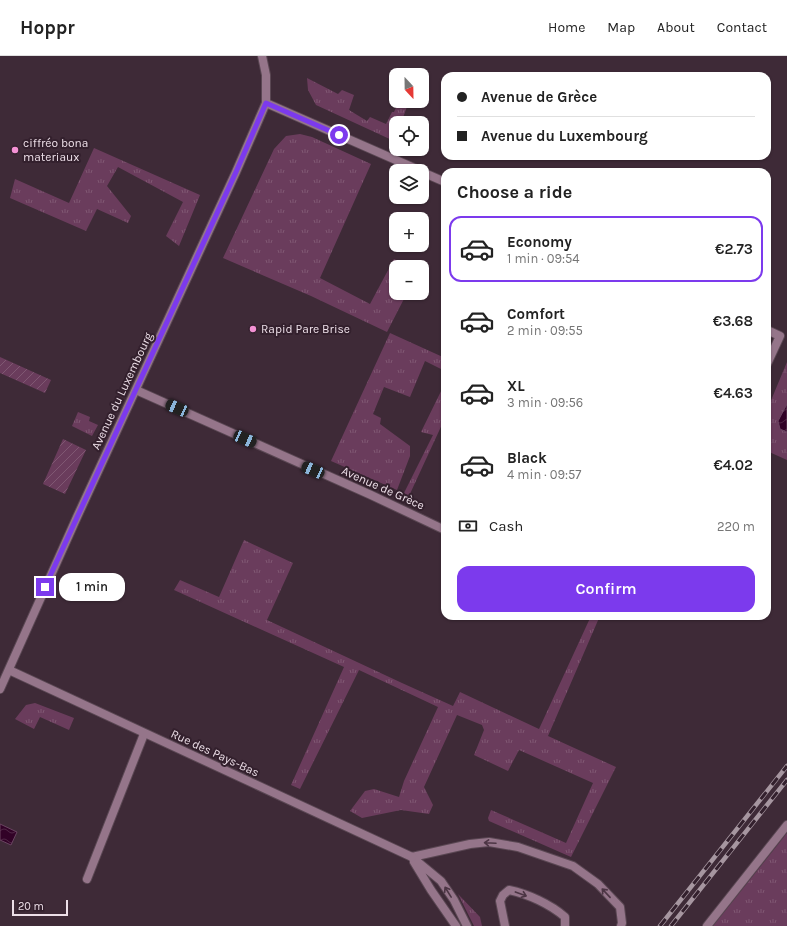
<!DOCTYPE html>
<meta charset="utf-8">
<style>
:root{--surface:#fff;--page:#f6f6f6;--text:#222;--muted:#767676;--line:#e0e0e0;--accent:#7c3aed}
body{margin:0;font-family:Karla,sans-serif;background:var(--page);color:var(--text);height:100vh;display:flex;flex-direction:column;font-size:15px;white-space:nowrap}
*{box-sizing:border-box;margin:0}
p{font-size:13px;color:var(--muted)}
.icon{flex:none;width:22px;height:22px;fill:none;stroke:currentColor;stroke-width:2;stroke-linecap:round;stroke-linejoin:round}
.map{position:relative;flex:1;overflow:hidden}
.panel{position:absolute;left:441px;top:112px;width:330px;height:452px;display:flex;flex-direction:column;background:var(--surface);border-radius:12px;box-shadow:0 1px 3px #0004}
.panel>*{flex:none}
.banner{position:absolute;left:441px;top:16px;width:330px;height:88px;border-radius:12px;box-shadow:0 1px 3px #0004;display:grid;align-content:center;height:88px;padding:0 16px;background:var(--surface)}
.needle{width:26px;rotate:158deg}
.controls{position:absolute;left:389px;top:12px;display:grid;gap:8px}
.controls a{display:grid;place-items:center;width:40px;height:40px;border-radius:8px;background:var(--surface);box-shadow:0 1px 3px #0004;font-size:20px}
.scale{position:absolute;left:12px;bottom:10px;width:56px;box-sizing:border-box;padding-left:4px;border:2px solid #eddfe8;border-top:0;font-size:11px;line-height:14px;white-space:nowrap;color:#eddfe8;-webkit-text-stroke:3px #33202d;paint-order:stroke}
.end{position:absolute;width:18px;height:18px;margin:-9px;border:5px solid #7c3aed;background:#fff;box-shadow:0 0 0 2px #fff}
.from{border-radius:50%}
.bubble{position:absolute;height:28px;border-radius:12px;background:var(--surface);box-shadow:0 1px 3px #0004;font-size:13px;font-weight:600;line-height:28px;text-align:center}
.car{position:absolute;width:12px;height:24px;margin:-12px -6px;border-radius:5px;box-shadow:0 0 3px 1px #0007;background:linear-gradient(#222 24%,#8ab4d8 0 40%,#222 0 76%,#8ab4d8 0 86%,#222 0)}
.banner b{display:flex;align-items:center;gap:14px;height:38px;font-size:15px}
.banner b+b{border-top:1px solid var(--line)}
.banner i{width:10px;height:10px;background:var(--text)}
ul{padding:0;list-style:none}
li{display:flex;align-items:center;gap:12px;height:66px;margin:0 8px 6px;padding:0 8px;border:2px solid transparent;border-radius:12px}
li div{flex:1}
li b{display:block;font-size:15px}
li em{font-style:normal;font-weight:600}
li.on{border-color:var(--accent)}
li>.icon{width:36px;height:36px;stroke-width:1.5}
h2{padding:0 16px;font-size:18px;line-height:48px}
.pay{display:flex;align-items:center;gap:10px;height:44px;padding:0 16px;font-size:15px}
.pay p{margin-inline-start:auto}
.button{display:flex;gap:8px;margin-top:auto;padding:8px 16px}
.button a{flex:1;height:46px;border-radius:12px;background:var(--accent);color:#fff;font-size:16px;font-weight:600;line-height:46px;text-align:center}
header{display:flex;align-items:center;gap:24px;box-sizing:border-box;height:56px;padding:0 20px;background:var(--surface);border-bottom:1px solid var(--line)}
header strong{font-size:19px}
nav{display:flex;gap:22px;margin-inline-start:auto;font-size:14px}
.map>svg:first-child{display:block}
.grass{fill:url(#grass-tufts)}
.garden{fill:url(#garden-furrows)}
.water{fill:url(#water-waves);stroke:#6a4461}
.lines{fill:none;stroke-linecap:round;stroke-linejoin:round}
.service-casing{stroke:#5a4753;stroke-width:10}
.minor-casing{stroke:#5a4753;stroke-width:10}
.service{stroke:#95758a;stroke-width:8}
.minor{stroke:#95758a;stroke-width:8}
.rail-casing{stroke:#a696a0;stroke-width:4.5}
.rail{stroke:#33202d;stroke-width:3;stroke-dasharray:9;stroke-linecap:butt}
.oneway{stroke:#4c3544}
.route{stroke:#7c3aed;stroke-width:5}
.poi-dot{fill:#f491d4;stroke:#33202d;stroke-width:1.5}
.labels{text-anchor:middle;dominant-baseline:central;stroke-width:4;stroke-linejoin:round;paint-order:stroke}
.poi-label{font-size:12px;fill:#eddfe8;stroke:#33202d;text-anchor:start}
.street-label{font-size:12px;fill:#eddfe8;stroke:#33202d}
</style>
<header>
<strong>Hoppr</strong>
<nav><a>Home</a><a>Map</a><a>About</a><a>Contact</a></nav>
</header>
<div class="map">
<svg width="787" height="870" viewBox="0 0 787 870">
<defs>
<pattern id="grass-tufts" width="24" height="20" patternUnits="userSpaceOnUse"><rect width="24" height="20" fill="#6a3c5c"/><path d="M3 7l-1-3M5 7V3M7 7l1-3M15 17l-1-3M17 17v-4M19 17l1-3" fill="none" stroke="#805873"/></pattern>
<pattern id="garden-furrows" width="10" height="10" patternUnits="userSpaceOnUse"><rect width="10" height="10" fill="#6a3c5c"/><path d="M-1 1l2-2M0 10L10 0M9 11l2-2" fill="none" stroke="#805873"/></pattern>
<pattern id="water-waves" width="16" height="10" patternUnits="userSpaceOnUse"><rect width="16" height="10" fill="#320227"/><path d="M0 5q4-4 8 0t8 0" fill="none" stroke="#502646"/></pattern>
</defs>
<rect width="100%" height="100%" fill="#3e2a37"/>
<!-- grass -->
<path class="grass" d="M 307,22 L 338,38 L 342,34 L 354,39 L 349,54 L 367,65 L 370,61 L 386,68 L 392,56 L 394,56 L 399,45 L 408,48 L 401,67 L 396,67 L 396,80 L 394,85 L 316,49 L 308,34 Z
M 300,78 L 312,81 L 371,108 L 320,222 L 370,248 L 394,203 L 410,211 L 396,211 L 396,237 L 407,237 L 387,276 L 311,240 L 223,202 L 274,93 L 286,80 Z
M 94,92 L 200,139 L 179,190 L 166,180 L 183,146 L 118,111 L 107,130 L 131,160 L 128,167 L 97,153 L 86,175 L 10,142 L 15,123 L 69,147 Z
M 390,277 L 445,302 L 445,315 L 425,305 L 410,341 L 384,331 L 373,358 L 381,362 L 380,368 L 410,390 L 410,400 L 397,434 L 331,405 Z
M 787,306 L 787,404 L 767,395 L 767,354 Z
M 445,327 L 445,362 L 409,440 L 404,437 L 433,379 L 421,376 Z
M 78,356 L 90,361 L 89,365 L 98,369 L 92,380 L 72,370 Z
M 244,484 L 293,507 L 267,564 L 402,627 L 453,650 L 460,636 L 539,673 L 591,560 L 599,562 L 548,680 L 616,711 L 571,801 L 489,765 L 488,762 L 491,754 L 566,787 L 593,727 L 519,694 L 508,715 L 474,699 L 484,674 L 482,669 L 457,659 L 424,731 L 433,749 L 429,758 L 401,754 L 362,762 L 350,755 L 365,735 L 374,733 L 399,741 L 404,725 L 438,651 L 359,614 L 300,733 L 291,729 L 344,611 L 174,534 L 180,524 L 219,541 Z
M 35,647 L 74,662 L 69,674 L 40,661 L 34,673 L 15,663 L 26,649 Z
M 787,777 L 787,870 L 713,870 Z
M 458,838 L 480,861 L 482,870 L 474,870 Z"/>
<!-- garden -->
<path class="garden" d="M 0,301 L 51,324 L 45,337 L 0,317 Z
M 63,383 L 86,394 L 65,438 L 43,428 Z"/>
<!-- water -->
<path class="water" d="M 787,348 L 787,376 L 780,373 L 778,365 Z
M 0,768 L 17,776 L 11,789 L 0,784 Z"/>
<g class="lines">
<!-- service casing -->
<g class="service-casing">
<path id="service" d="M 412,801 L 470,788 L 489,786 L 518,791 L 573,810 L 598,828 L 620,851 L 622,867 L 621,870
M 412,801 L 441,825 L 454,844 L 467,870
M 414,806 L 431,834 L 456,870
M 87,823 L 144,678
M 505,870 L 500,845 L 503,839 L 509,834 C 528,838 550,848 565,861 L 565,870
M 707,870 L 787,769"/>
</g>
<!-- minor casing -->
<g class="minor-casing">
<path id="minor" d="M 266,47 L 421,115
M 422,116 L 445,126
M 767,274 L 780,280 L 767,308
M 136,334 L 371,439 L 445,474
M 9,614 L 412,801
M 0,633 L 77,461 L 236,116 L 266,47 L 266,19 L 262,0"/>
</g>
<!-- service -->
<use href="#service" class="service"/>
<!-- minor -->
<use href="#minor" class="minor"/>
<!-- rail casing -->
<g class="rail-casing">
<path id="rail" d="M 660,870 L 787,710
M 671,870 L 787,724"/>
</g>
<!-- rail -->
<use href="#rail" class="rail"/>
</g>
<!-- one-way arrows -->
<defs><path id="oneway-shaft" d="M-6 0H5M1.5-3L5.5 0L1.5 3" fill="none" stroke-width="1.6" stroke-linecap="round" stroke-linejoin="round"/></defs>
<g class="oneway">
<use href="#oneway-shaft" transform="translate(490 787) rotate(-177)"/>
<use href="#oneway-shaft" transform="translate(448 836) rotate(-122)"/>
<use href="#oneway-shaft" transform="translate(606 837) rotate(-133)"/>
<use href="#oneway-shaft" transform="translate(521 838) rotate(20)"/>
</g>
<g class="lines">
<!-- route -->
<path class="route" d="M 45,531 L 236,116 L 266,47 L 339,79"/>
</g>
<!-- markers -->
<g class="poi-dot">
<circle cx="15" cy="94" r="4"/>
<circle cx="253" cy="273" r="4"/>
</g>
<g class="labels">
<!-- poi labels -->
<g class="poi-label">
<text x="23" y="87">ciffréo bona<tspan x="23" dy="14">materiaux</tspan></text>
<text x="261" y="273">Rapid Pare Brise</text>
</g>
<!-- street labels -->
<g class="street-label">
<text transform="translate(122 335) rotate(-65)">Avenue du Luxembourg</text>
<text transform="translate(383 432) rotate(24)">Avenue de Grèce</text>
<text transform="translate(215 697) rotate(25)">Rue des Pays-Bas</text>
</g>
</g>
</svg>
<div class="controls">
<a><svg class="needle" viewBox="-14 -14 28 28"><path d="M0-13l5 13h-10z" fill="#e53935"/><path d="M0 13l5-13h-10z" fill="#767676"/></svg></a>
<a><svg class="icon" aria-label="locate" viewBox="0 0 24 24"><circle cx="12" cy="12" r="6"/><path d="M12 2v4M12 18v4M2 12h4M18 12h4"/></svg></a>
<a><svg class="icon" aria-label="layers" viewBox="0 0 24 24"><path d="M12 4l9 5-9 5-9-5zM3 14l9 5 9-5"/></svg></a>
<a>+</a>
<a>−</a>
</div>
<div class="scale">20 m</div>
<i class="end from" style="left:339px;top:79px"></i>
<i class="end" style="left:45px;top:531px"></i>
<div class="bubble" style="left:59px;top:517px;width:66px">1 min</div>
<i class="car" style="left:177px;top:352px;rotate:294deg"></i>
<i class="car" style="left:245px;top:383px;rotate:114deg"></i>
<i class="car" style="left:313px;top:414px;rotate:294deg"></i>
<div class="banner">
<b><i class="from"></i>Avenue de Grèce</b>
<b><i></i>Avenue du Luxembourg</b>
</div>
<section class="panel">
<h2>Choose a ride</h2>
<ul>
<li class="on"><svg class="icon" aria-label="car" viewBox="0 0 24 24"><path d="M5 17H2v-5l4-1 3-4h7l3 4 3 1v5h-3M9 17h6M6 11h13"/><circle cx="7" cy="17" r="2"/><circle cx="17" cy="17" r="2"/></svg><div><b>Economy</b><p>1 min · 09:54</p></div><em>€2.73</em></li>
<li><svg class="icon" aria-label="car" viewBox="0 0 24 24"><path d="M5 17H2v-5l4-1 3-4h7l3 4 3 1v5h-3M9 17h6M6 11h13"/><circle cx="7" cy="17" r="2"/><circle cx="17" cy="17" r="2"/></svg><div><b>Comfort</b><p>2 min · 09:55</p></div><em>€3.68</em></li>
<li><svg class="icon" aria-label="car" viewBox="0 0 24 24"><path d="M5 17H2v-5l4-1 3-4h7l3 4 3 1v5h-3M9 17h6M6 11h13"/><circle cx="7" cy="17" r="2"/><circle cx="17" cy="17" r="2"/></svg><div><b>XL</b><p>3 min · 09:56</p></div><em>€4.63</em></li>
<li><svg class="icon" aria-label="car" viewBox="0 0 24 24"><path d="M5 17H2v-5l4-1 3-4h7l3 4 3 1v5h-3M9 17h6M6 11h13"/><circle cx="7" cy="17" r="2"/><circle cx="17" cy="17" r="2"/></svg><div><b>Black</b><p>4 min · 09:57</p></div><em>€4.02</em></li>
</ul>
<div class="pay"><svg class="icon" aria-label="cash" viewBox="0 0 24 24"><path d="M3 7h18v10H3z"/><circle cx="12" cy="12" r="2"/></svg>Cash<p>220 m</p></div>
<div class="button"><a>Confirm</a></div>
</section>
</div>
